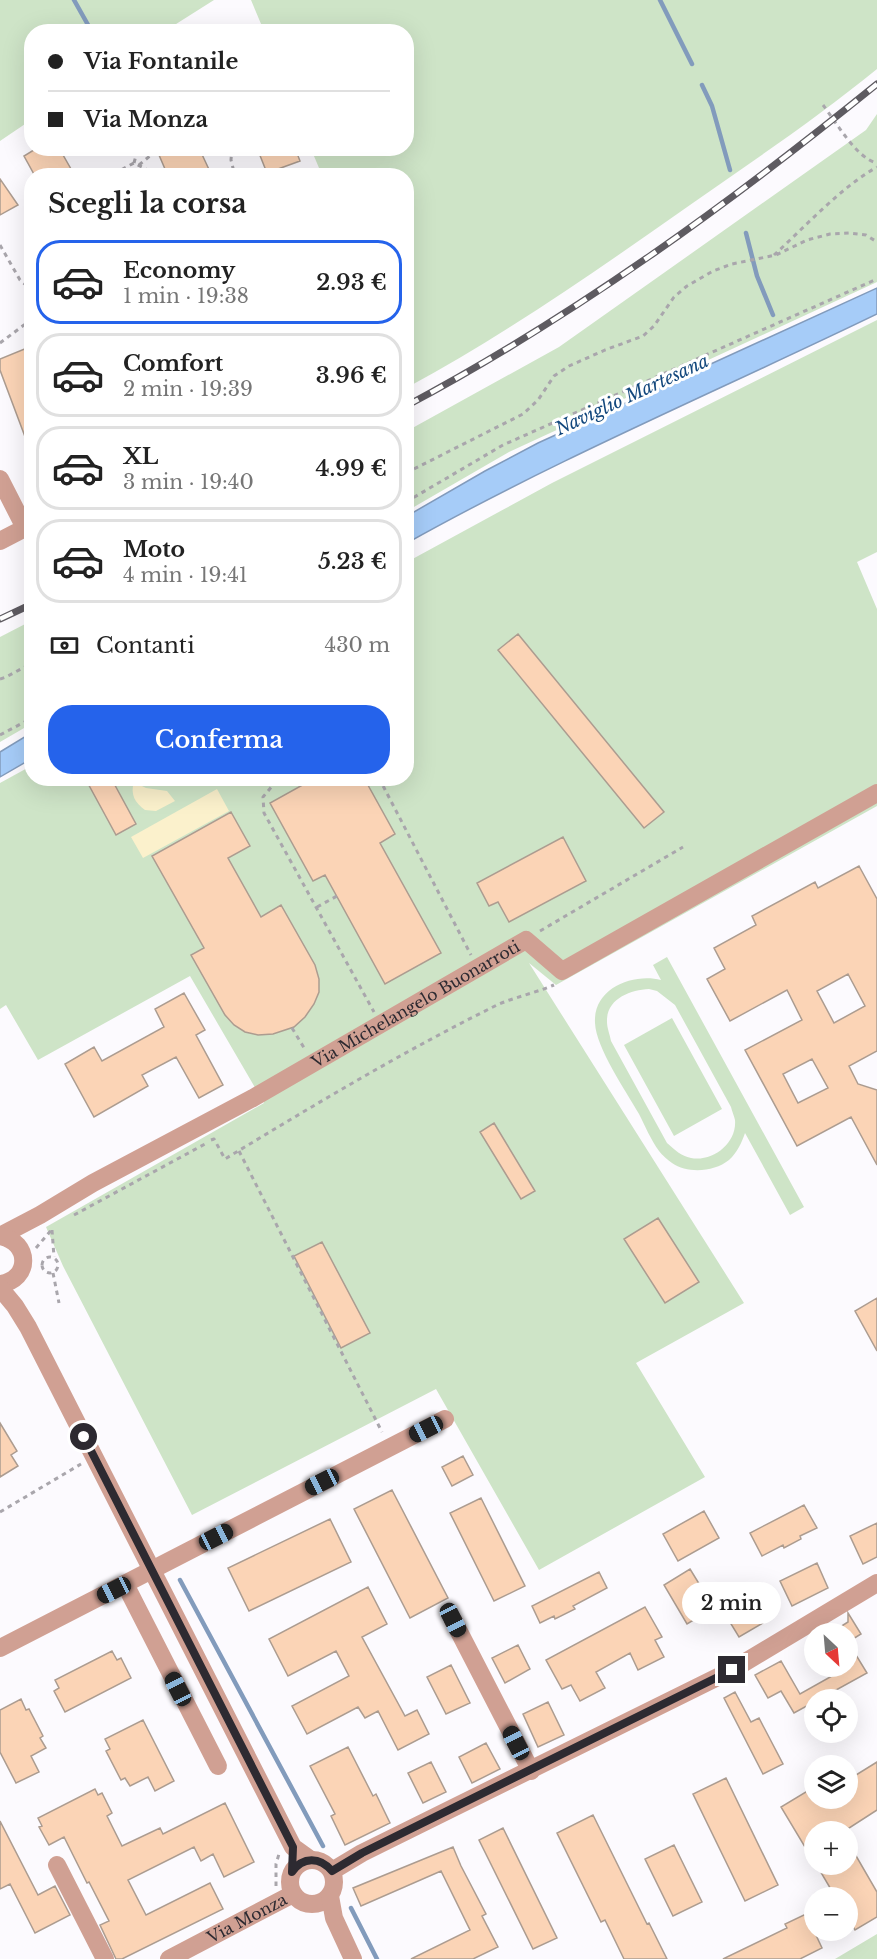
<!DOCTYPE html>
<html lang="it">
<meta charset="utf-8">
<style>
:root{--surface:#fff;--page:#f6f6f6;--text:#222;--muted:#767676;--line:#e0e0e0;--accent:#2563eb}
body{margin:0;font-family:"Libre Baskerville",serif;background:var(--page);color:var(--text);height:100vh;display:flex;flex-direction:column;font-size:22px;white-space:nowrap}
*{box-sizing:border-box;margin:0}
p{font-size:20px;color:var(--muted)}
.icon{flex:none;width:33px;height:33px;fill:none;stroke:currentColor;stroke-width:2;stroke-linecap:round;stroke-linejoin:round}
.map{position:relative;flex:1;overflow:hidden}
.details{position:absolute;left:24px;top:168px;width:390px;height:618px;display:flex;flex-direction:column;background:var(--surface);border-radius:24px;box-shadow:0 6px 24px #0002}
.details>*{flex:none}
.banner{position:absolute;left:24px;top:24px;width:390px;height:132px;border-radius:24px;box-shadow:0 6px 24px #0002;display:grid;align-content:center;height:132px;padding:0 24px;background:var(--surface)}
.needle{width:39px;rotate:154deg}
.fabs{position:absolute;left:804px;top:1623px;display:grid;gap:12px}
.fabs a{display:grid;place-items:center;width:54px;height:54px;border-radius:50%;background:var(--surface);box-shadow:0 6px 24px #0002;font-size:30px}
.end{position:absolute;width:27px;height:27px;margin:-14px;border:8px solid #2d2a31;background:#fff;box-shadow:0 0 0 3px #fff}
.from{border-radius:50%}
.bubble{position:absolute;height:42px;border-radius:21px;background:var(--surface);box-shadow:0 6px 24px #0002;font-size:20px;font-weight:600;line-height:42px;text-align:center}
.car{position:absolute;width:18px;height:36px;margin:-18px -9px;border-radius:8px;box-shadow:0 0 4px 2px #0007;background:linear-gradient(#222 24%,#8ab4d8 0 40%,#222 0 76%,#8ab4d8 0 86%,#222 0)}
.banner b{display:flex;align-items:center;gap:21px;height:57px;font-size:22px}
.banner b+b{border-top:2px solid var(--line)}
.banner i{width:15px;height:15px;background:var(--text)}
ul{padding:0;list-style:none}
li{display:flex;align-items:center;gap:18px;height:84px;margin:0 12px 9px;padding:0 12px;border:3px solid var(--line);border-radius:24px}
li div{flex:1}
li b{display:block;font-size:22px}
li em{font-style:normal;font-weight:600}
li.on{border-color:var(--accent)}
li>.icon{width:54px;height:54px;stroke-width:1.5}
h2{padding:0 24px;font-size:27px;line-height:72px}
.pay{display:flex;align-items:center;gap:15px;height:66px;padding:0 24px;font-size:22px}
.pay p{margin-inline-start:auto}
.button{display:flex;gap:12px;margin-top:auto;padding:12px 24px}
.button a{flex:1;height:69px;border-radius:24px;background:var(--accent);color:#fff;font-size:24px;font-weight:600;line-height:69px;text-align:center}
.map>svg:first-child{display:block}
.green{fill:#cee4c7;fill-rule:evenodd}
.sand{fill:#fbf1cc}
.water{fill:#a6ccf8;stroke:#829bbc;stroke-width:1.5}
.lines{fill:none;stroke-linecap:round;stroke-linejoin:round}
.stream{stroke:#829bbc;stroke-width:4.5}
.building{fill:#fbd4b6;stroke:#ac9c90;stroke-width:1.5;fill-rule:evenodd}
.path{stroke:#a9a6ac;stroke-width:3;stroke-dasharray:4.5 4.5;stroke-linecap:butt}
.minor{stroke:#d0a093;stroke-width:18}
.rail-casing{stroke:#5e5b61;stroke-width:7}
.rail{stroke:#fff;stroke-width:4.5;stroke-dasharray:14;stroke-linecap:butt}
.route{stroke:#2d2a31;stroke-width:8}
.labels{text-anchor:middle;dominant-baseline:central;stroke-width:6;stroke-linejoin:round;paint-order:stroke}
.street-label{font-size:16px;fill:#2d2a31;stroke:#fff}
.water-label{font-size:18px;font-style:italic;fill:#13487d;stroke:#fff}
</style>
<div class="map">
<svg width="877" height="1959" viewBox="0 0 877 1959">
<rect width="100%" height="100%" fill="#fcfafe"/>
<!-- green -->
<path class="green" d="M 0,0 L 214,0 L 165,31 L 32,32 L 31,120 L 0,141 Z
M 251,0 L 877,0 L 877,69 C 817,118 753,161 690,205 C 599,269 506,334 408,387 L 406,384 L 406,176 L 322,175 L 311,149 L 406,148 L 406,32 L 264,31 Z
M 877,114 L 877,282 L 509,452 L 407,511 L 407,431 L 559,347 L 866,130 Z
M 877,320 L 877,552 L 857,562 L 877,609 L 877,806 L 556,985 L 529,963 L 744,1303 L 636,1363 L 705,1477 L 539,1570 L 436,1389 L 192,1515 L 63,1266 L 46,1227 L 264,1103 L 190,976 L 38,1060 L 6,1005 L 0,1009 L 0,783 L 31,766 L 32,778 L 406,778 L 407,562 L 552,483 Z
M 31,621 L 31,724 L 0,742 L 0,637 Z
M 667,957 L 804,1207 L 790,1215 L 745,1133 C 742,1142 737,1153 729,1160 C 714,1172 688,1174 672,1163 C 668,1160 662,1155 659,1151 C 651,1140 645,1126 639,1114 C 626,1091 596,1048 595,1023 C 593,988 633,973 661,980 L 653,965 ZM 649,989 L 657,991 L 675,1005 L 731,1107 C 732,1111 734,1116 735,1120 C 737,1143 713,1162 691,1158 C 681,1156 675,1150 667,1143 L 611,1041 C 610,1035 607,1028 607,1022 C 606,999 630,990 649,989 Z
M 672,1018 L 722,1109 L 674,1136 L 624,1045 Z
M 877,1934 L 877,1959 L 835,1959 Z"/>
<!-- sand -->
<path class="sand" d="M 134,782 L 146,788 L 167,791 L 175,801 L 156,811 L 145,810 C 135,803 130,794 134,782 Z
M 217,789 L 229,811 L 143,858 L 131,837 Z"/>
<!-- water -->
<path class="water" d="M 877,288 L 877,314 C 720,390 559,458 407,543 L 407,516 L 485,471 L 538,443 Z
M 31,733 L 31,759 L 0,777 L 0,752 Z"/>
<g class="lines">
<!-- stream -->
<path class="stream" d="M 74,0 L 92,32
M 660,0 L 692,64
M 702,85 L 712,106 L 730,170
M 746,233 L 757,276 L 773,315
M 180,1580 L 323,1846
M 351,1908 L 377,1959"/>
</g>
<!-- building -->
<path class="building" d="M 37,148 L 59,148 L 75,176 L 35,176 L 24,156 Z
M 156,148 L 199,148 L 212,176 L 168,176 Z
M 257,148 L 295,148 L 300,161 L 267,173 Z
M 0,179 L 18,205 L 0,215 Z
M 27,348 L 32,361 L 30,450 L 0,370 L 0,359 Z
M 518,634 L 664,812 L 644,828 L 498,650 Z
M 85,778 L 111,778 L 136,824 L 116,835 Z
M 315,778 L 364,778 L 395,834 L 380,843 L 441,953 L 385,984 L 325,875 L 313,881 L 270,803 Z
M 231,812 L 250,846 L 228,858 L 261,917 L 281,905 L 315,965 L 319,979 L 319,992 L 314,1004 L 305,1017 L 294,1027 L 273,1034 L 258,1035 L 245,1032 L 234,1025 L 225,1015 L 191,955 L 204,948 L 152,856 Z
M 563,837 L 586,881 L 509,922 L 498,902 L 489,906 L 477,883 Z
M 859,866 L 877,899 L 877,1051 L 849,1066 L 858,1084 L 877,1090 L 877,1165 L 851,1117 L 797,1146 L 745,1050 L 802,1020 L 787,990 L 730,1021 L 707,979 L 725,969 L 714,948 L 756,925 L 752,916 L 815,882 L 818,888 ZM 848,974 L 865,1006 L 834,1023 L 817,991 ZM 812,1059 L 828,1088 L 798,1103 L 783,1074 Z
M 184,993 L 205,1030 L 196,1035 L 223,1085 L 199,1098 L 176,1057 L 142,1075 L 148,1086 L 94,1117 L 65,1064 L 94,1047 L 102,1061 L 164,1027 L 155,1009 Z
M 494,1123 L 535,1191 L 521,1199 L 480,1132 Z
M 658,1218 L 699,1282 L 665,1303 L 624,1239 Z
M 322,1242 L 370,1333 L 341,1348 L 294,1256 Z
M 877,1298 L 877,1351 L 855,1311 Z
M 0,1423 L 17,1451 L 11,1455 L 18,1466 L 0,1477 Z
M 463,1456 L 473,1475 L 452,1486 L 442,1467 Z
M 392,1490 L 448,1598 L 410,1618 L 354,1509 Z
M 481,1498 L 525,1586 L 494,1601 L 450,1513 Z
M 804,1505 L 817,1528 L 800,1536 L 801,1539 L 784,1548 L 783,1545 L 762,1556 L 750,1533 Z
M 704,1511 L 719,1538 L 678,1561 L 663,1534 Z
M 330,1519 L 351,1562 L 249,1611 L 228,1568 Z
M 877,1523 L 877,1557 L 863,1564 L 850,1536 Z
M 817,1563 L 828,1588 L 792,1606 L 780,1581 Z
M 690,1569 L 714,1608 L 687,1624 L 664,1585 Z
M 599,1572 L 607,1588 L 573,1606 L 575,1609 L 555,1619 L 554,1616 L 540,1623 L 532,1606 Z
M 368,1587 L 387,1624 L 362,1637 L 405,1716 L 417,1710 L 429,1734 L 398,1750 L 378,1711 L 365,1718 L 358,1707 L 307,1734 L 292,1706 L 349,1676 L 336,1651 L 288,1676 L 269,1639 Z
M 741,1587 L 763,1623 L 739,1637 L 717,1601 Z
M 645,1607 L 662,1637 L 655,1640 L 664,1657 L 638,1670 L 630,1653 L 596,1672 L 605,1688 L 580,1701 L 571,1685 L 562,1689 L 546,1660 Z
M 848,1613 L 861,1634 L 848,1642 L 867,1673 L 818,1700 L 814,1700 L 814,1702 L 794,1713 L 781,1691 L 768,1698 L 755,1675 L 781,1661 L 800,1694 L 848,1667 L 848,1634 L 829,1634 L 848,1622 Z
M 518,1645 L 530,1669 L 505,1683 L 492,1658 Z
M 112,1651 L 117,1660 L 121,1658 L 131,1678 L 65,1712 L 54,1691 L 59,1688 L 55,1680 Z
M 451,1665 L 470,1703 L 446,1714 L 427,1677 Z
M 735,1692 L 751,1722 L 759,1718 L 783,1764 L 763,1774 L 724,1698 Z
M 21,1699 L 26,1710 L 29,1709 L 43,1736 L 40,1738 L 46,1748 L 31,1756 L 39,1772 L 16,1783 L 0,1752 L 0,1710 Z
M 548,1702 L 564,1735 L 538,1747 L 523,1714 Z
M 143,1720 L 174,1781 L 155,1791 L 148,1777 L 130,1786 L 125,1778 L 121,1780 L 106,1751 L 110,1749 L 105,1739 Z
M 486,1743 L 500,1769 L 472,1783 L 459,1757 Z
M 348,1747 L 373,1796 L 376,1794 L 390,1823 L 345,1845 L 331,1816 L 335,1814 L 310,1766 Z
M 431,1762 L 446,1792 L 423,1803 L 408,1773 Z
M 877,1762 L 877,1810 L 843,1832 L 814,1832 L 814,1862 L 781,1807 L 814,1787 L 814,1798 L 848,1798 L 848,1780 Z
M 726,1778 L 778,1885 L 745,1901 L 693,1794 Z
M 95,1789 L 98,1795 L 102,1793 L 112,1813 L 107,1816 L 122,1846 L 160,1828 L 163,1834 L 225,1803 L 254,1862 L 224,1877 L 213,1854 L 201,1861 L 194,1847 L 128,1880 L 146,1915 L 210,1883 L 223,1909 L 122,1959 L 116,1959 L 100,1925 L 109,1921 L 89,1882 L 87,1883 L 64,1837 L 49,1845 L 39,1827 L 42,1826 L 38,1818 Z
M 593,1815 L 647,1924 L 649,1923 L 667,1959 L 624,1959 L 605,1920 L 601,1922 L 557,1833 Z
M 0,1821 L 38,1895 L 55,1886 L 70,1915 L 35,1933 L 10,1884 L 0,1889 Z
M 503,1828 L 557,1938 L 533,1949 L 479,1840 Z
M 848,1842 L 877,1892 L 877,1917 L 855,1930 L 848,1917 L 848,1898 L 836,1898 L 816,1864 L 848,1864 Z
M 674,1845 L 702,1902 L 673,1916 L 645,1859 Z
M 453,1847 L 461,1866 L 486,1914 L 482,1916 L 498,1947 L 473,1959 L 411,1959 L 470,1930 L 441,1871 L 361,1906 L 353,1888 Z
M 806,1914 L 822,1948 L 800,1959 L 723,1959 L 787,1928 L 785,1924 Z"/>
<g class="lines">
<!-- path -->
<path class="path" d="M 823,105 C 836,122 857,159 877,163
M 232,148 L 231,160 L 235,176
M 134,163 L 138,148
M 139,165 L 157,150
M 73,174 L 79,176
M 116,176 L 119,171 L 134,163 L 146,169 L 148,176
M 0,245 L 20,280 L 32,290
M 774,255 C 806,226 840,188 877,167
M 0,343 L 24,325 L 32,323
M 406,473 L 523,414 L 538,400 L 554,376 L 569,366 L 605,350 L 643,336 L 654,326 L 674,297 L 687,286 L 713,271 L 732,264 L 776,255 L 807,240 L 830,234 L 849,233 L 866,235 L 877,242
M 406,502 L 503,445 L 877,279
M 0,679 L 6,677 L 32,663
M 0,735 L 32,718
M 286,778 L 273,785 L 263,797 L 264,813 L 374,1012
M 379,778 L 471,955
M 317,907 L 337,896
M 540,931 L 683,847
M 292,1028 L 306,1051
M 211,1140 L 214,1139 L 225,1159 C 314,1105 404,1051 497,1005 C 515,997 535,993 554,985
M 239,1151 L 382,1432
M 74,1215 L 205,1144
M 52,1230 L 54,1257
M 36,1248 L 53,1228
M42 1265a8 8 0 1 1 16 0a8 8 0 1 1-16 0Z
M 53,1273 L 59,1303
M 0,1512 L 81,1464
M 276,1886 L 276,1864 L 279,1854"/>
<!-- minor -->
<g class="minor">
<path d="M 0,479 L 25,528 L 0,541"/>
<path id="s1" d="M 0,1236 L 40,1215 L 93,1183 L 253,1098 L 526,940 L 562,971 L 877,793"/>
<path d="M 0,1236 C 31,1242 31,1280 0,1284"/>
<path d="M 0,1288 L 15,1306 L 28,1327 L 293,1847 L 311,1860"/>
<path d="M 125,1584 L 218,1766"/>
<path d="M 453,1620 L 531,1771"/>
<path d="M 0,1648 L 445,1419"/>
<circle cx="312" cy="1882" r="22"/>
<path d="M 57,1865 L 105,1959"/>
<path d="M 332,1871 L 362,1853 L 732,1670 L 877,1583"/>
<path d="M 330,1896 L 334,1918 L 353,1959"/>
<path id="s2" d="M 169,1959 L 293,1894"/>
</g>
<!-- rail casing -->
<g class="rail-casing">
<path id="rail" d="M 406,406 C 575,316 729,204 877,84
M 0,619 L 32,604"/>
</g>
<!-- rail -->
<use href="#rail" class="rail"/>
</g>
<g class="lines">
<!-- route -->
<path class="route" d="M 84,1437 L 293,1847 L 292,1872 C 303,1856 320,1857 332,1871 L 362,1853 L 732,1670"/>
</g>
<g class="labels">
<!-- street labels -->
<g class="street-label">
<text stroke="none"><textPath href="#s1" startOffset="476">Via Michelangelo Buonarroti</textPath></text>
<text stroke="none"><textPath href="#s2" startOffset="88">Via Monza</textPath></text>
</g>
<!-- water labels -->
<g class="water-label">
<text transform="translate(632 395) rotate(-25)">Naviglio Martesana</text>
</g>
</g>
</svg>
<div class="fabs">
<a><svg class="needle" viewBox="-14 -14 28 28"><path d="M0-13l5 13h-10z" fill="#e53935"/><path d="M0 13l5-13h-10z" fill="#767676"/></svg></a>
<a><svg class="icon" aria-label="locate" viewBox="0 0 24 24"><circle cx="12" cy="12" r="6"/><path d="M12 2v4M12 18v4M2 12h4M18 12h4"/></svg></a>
<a><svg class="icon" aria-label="layers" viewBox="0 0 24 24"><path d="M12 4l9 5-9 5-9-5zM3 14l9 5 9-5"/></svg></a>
<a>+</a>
<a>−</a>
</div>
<i class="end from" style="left:84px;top:1437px"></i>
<i class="end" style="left:732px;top:1670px"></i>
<div class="bubble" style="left:682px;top:1582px;width:99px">2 min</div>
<i class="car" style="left:426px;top:1429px;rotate:243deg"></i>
<i class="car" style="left:322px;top:1482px;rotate:243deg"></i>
<i class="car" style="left:216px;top:1537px;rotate:63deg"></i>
<i class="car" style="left:114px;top:1590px;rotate:243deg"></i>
<i class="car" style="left:453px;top:1620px;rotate:153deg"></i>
<i class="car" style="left:178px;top:1689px;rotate:333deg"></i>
<i class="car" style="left:516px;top:1743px;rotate:333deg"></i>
<div class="banner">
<b><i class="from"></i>Via Fontanile</b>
<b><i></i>Via Monza</b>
</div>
<section class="details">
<h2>Scegli la corsa</h2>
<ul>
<li class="on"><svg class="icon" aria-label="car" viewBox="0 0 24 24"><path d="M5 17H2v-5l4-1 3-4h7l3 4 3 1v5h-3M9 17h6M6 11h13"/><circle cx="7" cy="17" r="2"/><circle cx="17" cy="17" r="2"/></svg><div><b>Economy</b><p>1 min · 19:38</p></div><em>2.93 €</em></li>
<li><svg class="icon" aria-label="car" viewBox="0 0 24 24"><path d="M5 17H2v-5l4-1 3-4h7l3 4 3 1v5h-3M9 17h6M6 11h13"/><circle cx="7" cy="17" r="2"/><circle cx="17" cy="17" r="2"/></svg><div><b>Comfort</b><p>2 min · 19:39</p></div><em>3.96 €</em></li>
<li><svg class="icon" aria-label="car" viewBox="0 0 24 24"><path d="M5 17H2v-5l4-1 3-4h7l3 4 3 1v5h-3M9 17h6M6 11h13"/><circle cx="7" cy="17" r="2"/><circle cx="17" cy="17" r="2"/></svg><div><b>XL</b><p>3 min · 19:40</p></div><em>4.99 €</em></li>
<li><svg class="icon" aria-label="car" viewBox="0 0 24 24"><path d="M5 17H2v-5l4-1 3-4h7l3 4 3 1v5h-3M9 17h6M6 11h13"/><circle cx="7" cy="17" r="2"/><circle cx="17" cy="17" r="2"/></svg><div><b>Moto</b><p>4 min · 19:41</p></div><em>5.23 €</em></li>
</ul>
<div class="pay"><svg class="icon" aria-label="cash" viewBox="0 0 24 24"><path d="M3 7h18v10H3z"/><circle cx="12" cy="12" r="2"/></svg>Contanti<p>430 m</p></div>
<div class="button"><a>Conferma</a></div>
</section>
</div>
